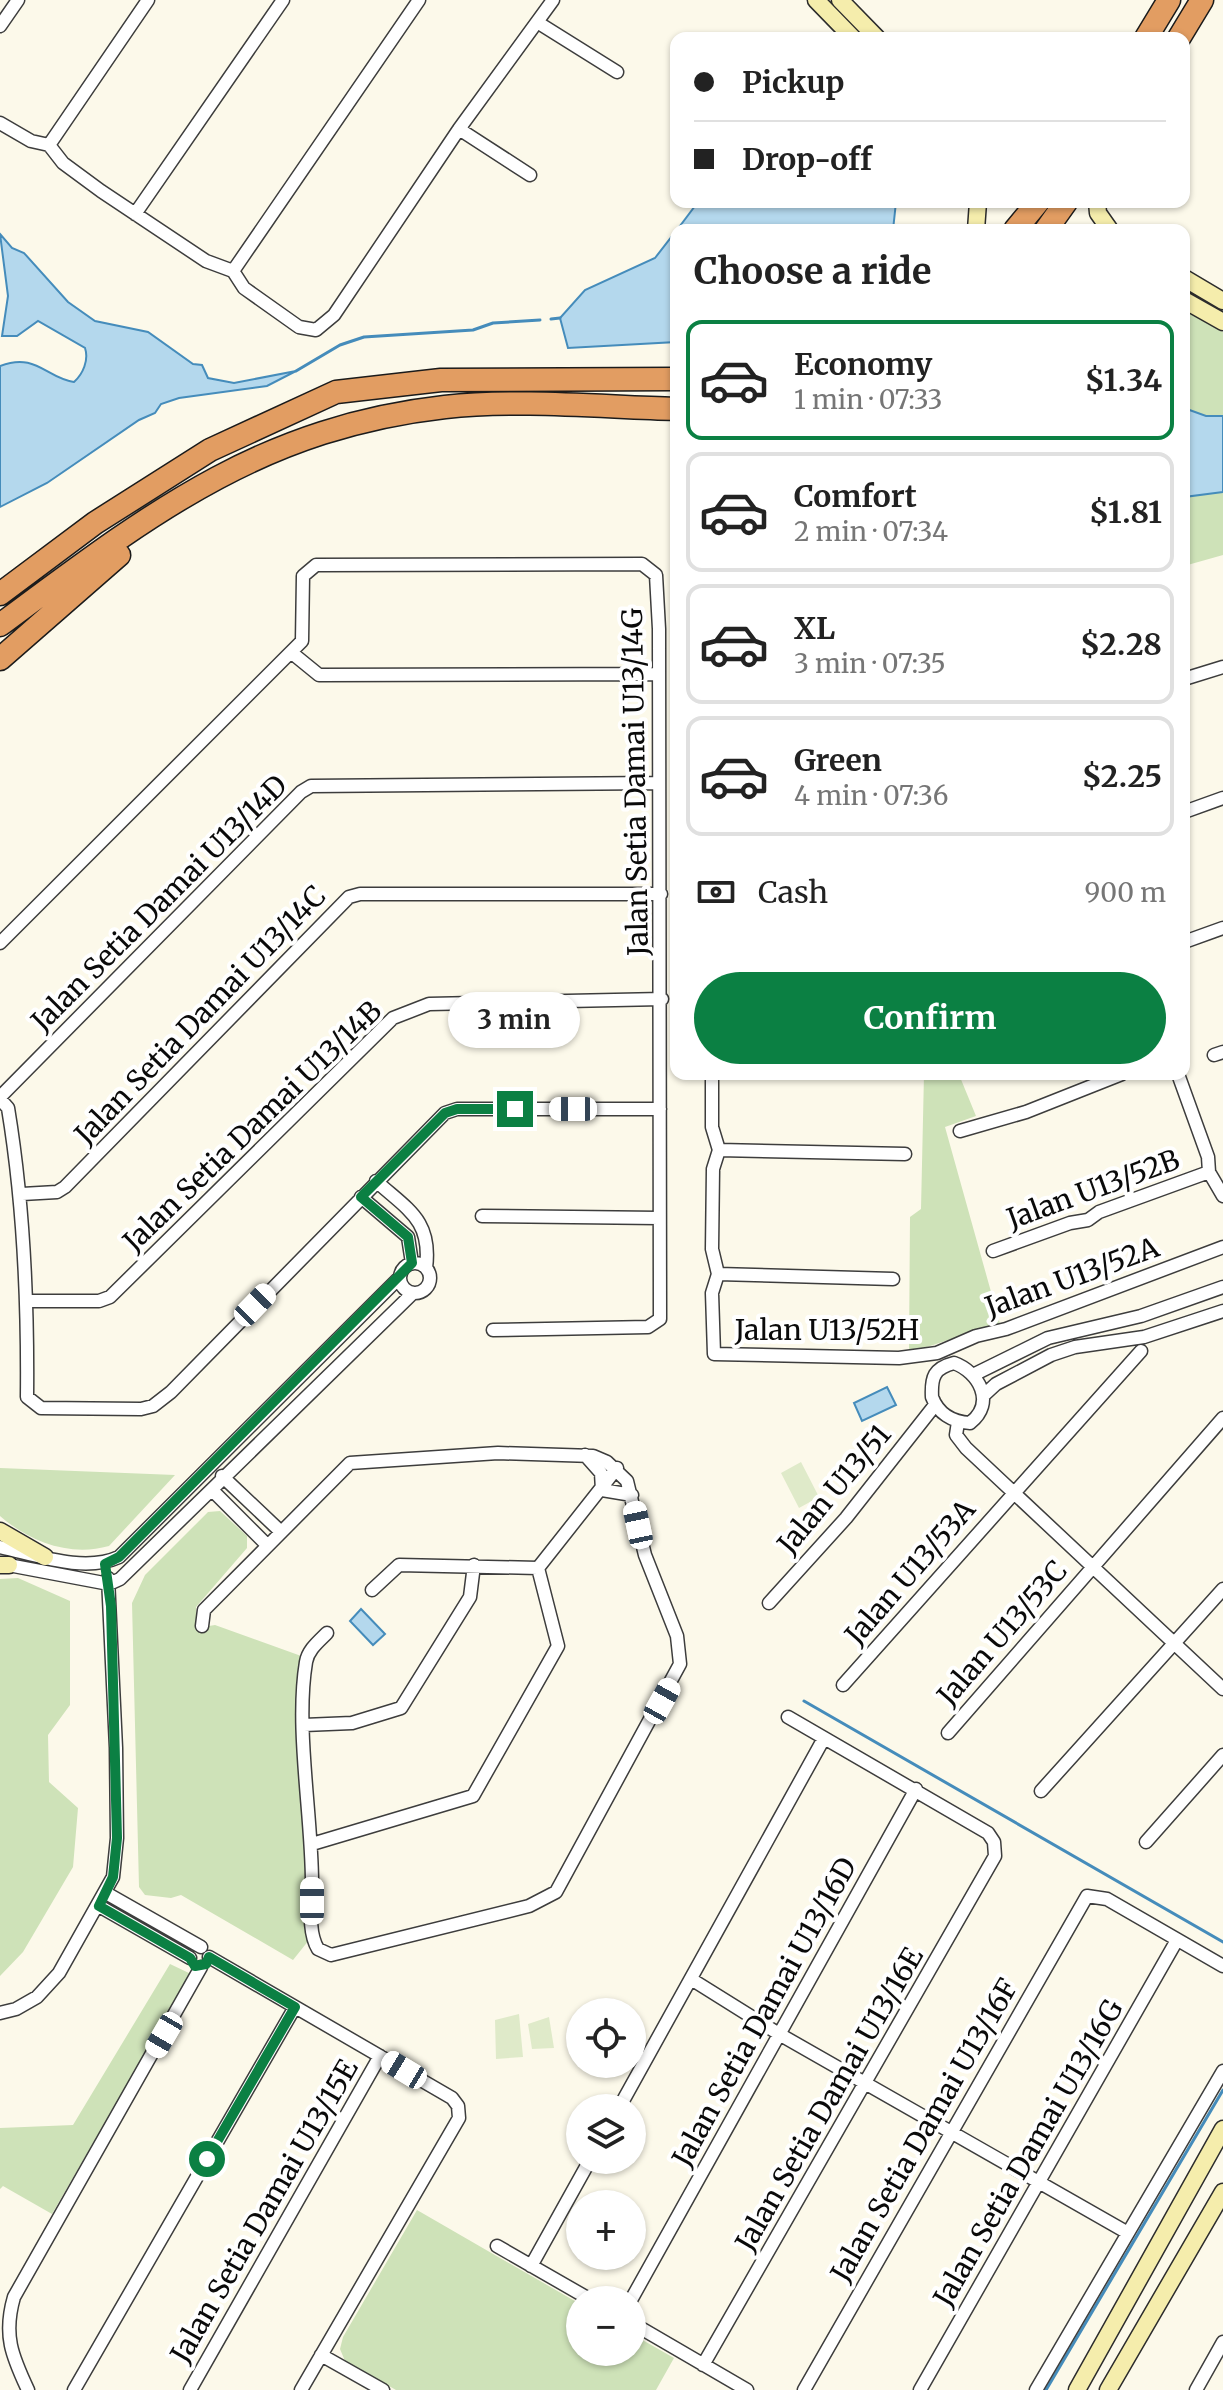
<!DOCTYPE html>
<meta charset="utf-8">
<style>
:root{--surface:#fff;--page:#f2f2f2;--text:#222;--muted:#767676;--line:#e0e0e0;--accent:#0b8043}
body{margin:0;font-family:Merriweather,serif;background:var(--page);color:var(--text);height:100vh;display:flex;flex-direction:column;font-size:30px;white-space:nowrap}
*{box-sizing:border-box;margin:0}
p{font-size:26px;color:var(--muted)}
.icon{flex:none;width:44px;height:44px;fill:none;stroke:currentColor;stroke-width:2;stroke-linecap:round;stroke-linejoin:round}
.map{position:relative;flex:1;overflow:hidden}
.sheet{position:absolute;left:670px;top:224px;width:520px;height:856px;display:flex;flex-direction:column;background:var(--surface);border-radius:16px;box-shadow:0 2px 6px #0004}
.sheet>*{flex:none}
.guide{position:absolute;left:670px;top:32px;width:520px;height:176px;border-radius:16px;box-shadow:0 2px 6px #0004;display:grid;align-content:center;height:176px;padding:0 24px;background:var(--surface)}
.buttons{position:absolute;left:566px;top:1998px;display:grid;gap:16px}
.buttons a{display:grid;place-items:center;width:80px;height:80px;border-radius:50%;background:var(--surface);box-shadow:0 2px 6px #0004;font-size:40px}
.end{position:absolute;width:36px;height:36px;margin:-18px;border:10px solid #0b8043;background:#fff;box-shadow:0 0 0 4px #fff}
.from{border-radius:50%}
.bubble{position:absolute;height:56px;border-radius:28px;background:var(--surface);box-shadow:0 2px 6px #0004;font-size:26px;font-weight:700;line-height:56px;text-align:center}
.car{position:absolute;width:24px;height:48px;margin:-24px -12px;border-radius:10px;box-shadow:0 0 6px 2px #0007;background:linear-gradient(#fff 24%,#345 0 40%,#fff 0 76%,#345 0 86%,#fff 0)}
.guide b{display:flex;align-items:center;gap:28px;height:76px;font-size:30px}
.guide b+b{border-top:2px solid var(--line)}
.guide i{width:20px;height:20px;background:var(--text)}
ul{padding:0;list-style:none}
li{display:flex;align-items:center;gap:24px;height:120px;margin:0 16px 12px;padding:0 8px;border:4px solid var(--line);border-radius:16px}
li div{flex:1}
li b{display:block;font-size:30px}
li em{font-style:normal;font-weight:700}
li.selected{border-color:var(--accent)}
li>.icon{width:72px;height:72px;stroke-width:1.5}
h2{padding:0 24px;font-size:36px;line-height:96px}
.pay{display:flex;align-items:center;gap:20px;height:88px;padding:0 24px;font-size:30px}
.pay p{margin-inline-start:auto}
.cta{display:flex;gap:16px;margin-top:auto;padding:16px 24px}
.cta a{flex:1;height:92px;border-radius:48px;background:var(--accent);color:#fff;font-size:32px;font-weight:700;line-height:92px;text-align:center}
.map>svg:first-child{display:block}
.green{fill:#cee2b8}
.pitch{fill:#dfeac9}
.water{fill:#b4d8ed;stroke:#458cbb;stroke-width:2}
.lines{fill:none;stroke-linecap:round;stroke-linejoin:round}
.stream{stroke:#458cbb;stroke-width:3}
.street-casing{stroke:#3d3d3d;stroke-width:15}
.secondary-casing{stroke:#2c2c2c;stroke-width:19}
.highway-casing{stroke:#1b1b1b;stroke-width:25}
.street{stroke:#fff;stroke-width:12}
.secondary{stroke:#f5edac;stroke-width:16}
.highway{stroke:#e29d62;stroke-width:22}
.route{stroke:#0b8043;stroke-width:10}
.labels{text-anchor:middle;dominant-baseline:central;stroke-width:8;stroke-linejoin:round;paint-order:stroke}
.street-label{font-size:28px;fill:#0a0a0a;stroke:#fff}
</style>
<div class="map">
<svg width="1223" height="2390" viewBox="0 0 1223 2390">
<rect width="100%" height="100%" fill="#fcf9ea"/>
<!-- green -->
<path class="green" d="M 1184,309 L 1223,332 L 1223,555 L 1184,566 Z
M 924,1074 L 967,1074 L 960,1077 L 976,1116 L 945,1127 L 1000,1324 C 969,1331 941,1344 909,1352 L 910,1217 L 921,1209 Z
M 0,1468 L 175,1475 L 109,1546 C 70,1557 30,1542 0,1516 Z
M 220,1511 L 247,1536 L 247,1548 L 196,1607 L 197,1628 L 215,1625 L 304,1657 L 309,1940 L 293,1960 L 181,1895 L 171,1898 L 145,1895 L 139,1887 L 132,1603 L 145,1575 L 208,1512 Z
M 18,1578 L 70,1601 L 70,1705 L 48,1735 L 49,1782 L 78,1808 L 73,1867 L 23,1952 L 0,1976 L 0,1579 Z
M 170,1964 L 191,1974 L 52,2214 L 3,2186 L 0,2189 L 0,2128 L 73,2125 Z
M 417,2210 L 580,2304 L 580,2352 L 632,2352 L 632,2334 L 674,2358 L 656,2390 L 396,2390 L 345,2361 L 340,2349 L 343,2337 Z"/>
<!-- pitch -->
<path class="pitch" d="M 801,1462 L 819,1497 L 799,1508 L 781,1473 Z
M 519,2014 L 523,2057 L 496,2059 L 495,2020 Z
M 549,2017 L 554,2048 L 532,2049 L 528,2024 Z"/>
<!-- water -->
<path class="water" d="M 698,202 L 896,202 L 893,230 L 677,230 Z
M 676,231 L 676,342 L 568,348 L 560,318 L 585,290 L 655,258 Z
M 0,234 L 12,248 L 24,253 L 68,302 L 95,321 L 148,332 L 193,364 L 202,365 L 208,378 L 234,383 L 296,371 L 267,386 L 179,398 L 161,404 L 155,413 L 139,420 L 47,483 L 0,507 L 0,366 C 36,352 46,378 74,382 C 83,374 89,360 85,348 L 38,321 L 17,336 L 2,336 L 8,296 Z
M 1184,408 L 1206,416 L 1223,416 L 1223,492 L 1184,497 Z
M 887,1387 L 896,1405 L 862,1421 L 854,1403 Z
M 361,1609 L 385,1634 L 373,1645 L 350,1621 Z"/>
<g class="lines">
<!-- stream -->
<path class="stream" d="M 551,319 L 560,318
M 296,371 L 340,345 L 364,337 L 473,330 L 493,323 L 540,320
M 804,1701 L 1223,1942
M 1046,2390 L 1223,2090"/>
<!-- street casing -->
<g class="street-casing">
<path id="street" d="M 537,22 L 617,72
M 0,26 L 18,0
M 0,123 L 31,141 L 49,145 L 63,163 L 101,191 L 206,261 L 233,271 L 244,288 L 299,327 L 316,330 L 334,315 L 459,129 L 553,0
M 459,129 L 530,175
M 49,145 L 148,0
M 135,214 L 283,0
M 233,271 L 419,0
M 292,653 L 319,675 L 657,674
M 1184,679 L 1223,667
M 1184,812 L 1223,798
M 1184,942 L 1223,928
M 0,943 L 302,641 L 303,576 L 316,565 L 642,564 L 656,575 L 659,629 L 660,1319 L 648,1327 L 493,1330
M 1214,1055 L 1223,1052
M 712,1074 L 712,1127 L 719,1150 L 713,1169 L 712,1249 L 718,1274 L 712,1293 L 714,1354 L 899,1358 L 937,1353 L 976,1336 L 1006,1329 L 1223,1247
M 1178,1074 L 1208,1157 L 1209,1172 L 1223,1196
M 0,1097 L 301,792 L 311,786 L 659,783
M 0,1099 L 8,1108 C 24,1205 28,1299 27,1397 L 41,1408 L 141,1409 L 153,1406 L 171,1392 L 445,1113 L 457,1109 L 660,1109
M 960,1131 L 1026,1112 L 1122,1074
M 719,1150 L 905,1154
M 376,1181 C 408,1210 432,1220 426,1268
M 22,1194 L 57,1192 L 65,1187 L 349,897 L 360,894 L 661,894
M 361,1197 L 408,1237 L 412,1263
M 482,1216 L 659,1218
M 993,1251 L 1070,1223 L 1088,1220 L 1099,1212 L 1209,1172
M400 1278a15 15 0 1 1 30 0a15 15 0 1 1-30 0Z
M 718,1274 L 893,1279
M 28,1301 L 99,1301 L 110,1297 L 393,1018 L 429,1004 L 662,999
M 954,1363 C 979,1372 996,1403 970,1423 C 952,1422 938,1413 932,1397 C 931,1377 934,1368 954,1363 Z
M 973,1375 L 1048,1338 L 1141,1316 L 1223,1287
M 984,1395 L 996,1384 L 1051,1355 L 1075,1347 L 1144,1337 L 1223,1311
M 958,1422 L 956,1435 L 966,1448 L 1223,1689
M 585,1455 L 601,1473 L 602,1490 L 632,1495
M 222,1476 L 280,1531
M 213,1491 L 267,1545
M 0,1547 C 37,1555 84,1573 119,1557 L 399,1278
M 3,1564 L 109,1584 L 120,1579 L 412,1294
M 538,1568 L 617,1468
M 372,1590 L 399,1565 L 538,1568
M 769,1603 L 846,1518 L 935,1405
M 202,1626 L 204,1610 L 350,1463 L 498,1453 L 593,1456 L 607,1462 L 627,1481 L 645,1555 L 677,1636 L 680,1664 L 556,1892 L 529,1906 L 331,1955 L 318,1949 C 307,1931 312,1903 312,1883 C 312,1815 295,1728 306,1662 C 308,1650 318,1642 327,1633
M 843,1685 L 1141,1351
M 304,1725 L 352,1723 L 401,1708 L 470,1597 L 474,1565
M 948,1733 L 1223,1418
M 1041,1791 L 1223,1589
M 1146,1842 L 1223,1755
M 312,1844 L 473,1796 L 558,1646 L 538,1568
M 106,1893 L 201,1947
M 99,1906 L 190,1958
M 209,1957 L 452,2098 L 458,2106 L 459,2118 L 301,2390
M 691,1979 L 779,2034 L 1128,2233
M 0,2013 L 16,2009 L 37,1997 L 59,1973 L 113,1877 L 117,1838 L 116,1748 L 108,1578
M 619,2108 L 823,1740
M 497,2246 L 591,2300
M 531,2266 L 590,2160
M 631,2300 L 916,1789
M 632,2323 L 747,2390
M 321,2355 L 383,2390
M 703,2365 L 995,1856 L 994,1842 L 988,1833 L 788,1717
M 28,2390 C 12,2356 3,2335 14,2297 L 201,1967
M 74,2390 L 295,2007
M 190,2390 L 380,2056
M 804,2390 L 1087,1896 L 1107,1899 L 1223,1966
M 920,2390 L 1177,1940
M 1036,2390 L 1223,2071
M 1196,2390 L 1223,2342"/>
</g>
<!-- secondary casing -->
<g class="secondary-casing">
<path id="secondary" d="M 816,0 L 853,38
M 840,0 L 877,38
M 1097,202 L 1098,213 L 1110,230
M 976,230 L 978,202
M 1184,278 L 1223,301
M 1184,300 L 1223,322
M 0,1531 L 45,1557
M 0,1565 L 9,1565
M 1077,2390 L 1223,2129
M 1108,2390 L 1223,2192"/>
</g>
<!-- highway casing -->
<g class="highway-casing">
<path id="highway" d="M 1146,38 L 1169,0
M 1179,38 L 1202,0
M 1015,230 L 1038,202
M 1046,230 L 1066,202
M 0,594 L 95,523 L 210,450 L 336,392 L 441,380 L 676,379
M 0,625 C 146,517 258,428 445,407 C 521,399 601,407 676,409
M 0,659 L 119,555"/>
</g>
<!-- street -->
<use href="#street" class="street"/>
<!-- secondary -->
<use href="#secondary" class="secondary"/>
<!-- highway -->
<use href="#highway" class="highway"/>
</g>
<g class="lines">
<!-- route -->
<path class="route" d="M 207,2159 L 295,2007 L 209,1957 L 206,1964 L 195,1966 L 190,1958 L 99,1906 L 113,1877 L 117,1838 L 111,1606 L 105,1564 L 119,1557 L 412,1263 L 408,1237 L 361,1197 L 445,1113 L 457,1109 L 515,1109"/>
</g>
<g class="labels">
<!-- street labels -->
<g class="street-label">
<text transform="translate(635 782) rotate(-91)">Jalan Setia Damai U13/14G</text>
<text transform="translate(159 903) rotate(-45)">Jalan Setia Damai U13/14D</text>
<text transform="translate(200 1015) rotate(-46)">Jalan Setia Damai U13/14C</text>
<text transform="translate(252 1126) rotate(-44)">Jalan Setia Damai U13/14B</text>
<text transform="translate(1093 1189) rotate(-20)">Jalan U13/52B</text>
<text transform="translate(1072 1277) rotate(-20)">Jalan U13/52A</text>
<text x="827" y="1330">Jalan U13/52H</text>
<text transform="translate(834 1489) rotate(-50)">Jalan U13/51</text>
<text transform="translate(910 1572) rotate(-49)">Jalan U13/53A</text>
<text transform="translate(1002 1633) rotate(-49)">Jalan U13/53C</text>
<text transform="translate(764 2012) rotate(-61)">Jalan Setia Damai U13/16D</text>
<text transform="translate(829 2099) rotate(-60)">Jalan Setia Damai U13/16E</text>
<text transform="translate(924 2130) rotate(-60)">Jalan Setia Damai U13/16F</text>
<text transform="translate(1028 2153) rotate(-60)">Jalan Setia Damai U13/16G</text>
<text transform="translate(264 2211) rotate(-60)">Jalan Setia Damai U13/15E</text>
</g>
</g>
</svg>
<div class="buttons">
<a><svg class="icon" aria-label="locate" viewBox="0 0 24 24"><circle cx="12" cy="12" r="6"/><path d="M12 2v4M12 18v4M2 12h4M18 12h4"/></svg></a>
<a><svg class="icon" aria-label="layers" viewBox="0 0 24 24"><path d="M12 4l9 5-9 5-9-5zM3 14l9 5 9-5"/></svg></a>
<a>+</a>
<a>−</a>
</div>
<i class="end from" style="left:207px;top:2159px"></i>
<i class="end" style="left:515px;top:1109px"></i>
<div class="bubble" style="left:448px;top:992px;width:132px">3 min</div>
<i class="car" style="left:573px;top:1109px;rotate:270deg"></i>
<i class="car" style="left:255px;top:1305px;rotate:44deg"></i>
<i class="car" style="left:638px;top:1525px;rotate:348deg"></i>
<i class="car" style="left:662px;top:1701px;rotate:29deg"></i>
<i class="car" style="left:312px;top:1901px;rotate:0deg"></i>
<i class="car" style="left:164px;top:2035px;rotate:210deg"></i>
<i class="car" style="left:404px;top:2070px;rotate:301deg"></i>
<div class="guide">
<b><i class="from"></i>Pickup</b>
<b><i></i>Drop-off</b>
</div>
<section class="sheet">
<h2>Choose a ride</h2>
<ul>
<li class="selected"><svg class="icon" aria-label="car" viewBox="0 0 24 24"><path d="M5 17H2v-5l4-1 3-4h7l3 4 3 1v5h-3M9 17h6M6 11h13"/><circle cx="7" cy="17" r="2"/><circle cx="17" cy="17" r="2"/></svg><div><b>Economy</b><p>1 min · 07:33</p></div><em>$1.34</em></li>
<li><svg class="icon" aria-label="car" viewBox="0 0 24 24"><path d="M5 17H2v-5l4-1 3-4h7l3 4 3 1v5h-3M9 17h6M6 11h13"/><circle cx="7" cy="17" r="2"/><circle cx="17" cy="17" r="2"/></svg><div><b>Comfort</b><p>2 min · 07:34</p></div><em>$1.81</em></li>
<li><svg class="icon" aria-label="car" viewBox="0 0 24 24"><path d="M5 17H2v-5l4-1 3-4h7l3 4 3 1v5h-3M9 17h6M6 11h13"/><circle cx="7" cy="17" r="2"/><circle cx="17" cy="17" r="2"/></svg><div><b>XL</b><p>3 min · 07:35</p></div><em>$2.28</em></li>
<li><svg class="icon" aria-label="car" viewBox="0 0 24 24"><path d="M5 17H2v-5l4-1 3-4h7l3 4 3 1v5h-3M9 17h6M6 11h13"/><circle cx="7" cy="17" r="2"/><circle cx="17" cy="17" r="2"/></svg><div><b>Green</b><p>4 min · 07:36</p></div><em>$2.25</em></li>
</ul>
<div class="pay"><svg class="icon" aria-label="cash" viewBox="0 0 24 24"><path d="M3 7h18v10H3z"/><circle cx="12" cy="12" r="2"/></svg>Cash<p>900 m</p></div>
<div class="cta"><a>Confirm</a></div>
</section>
</div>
